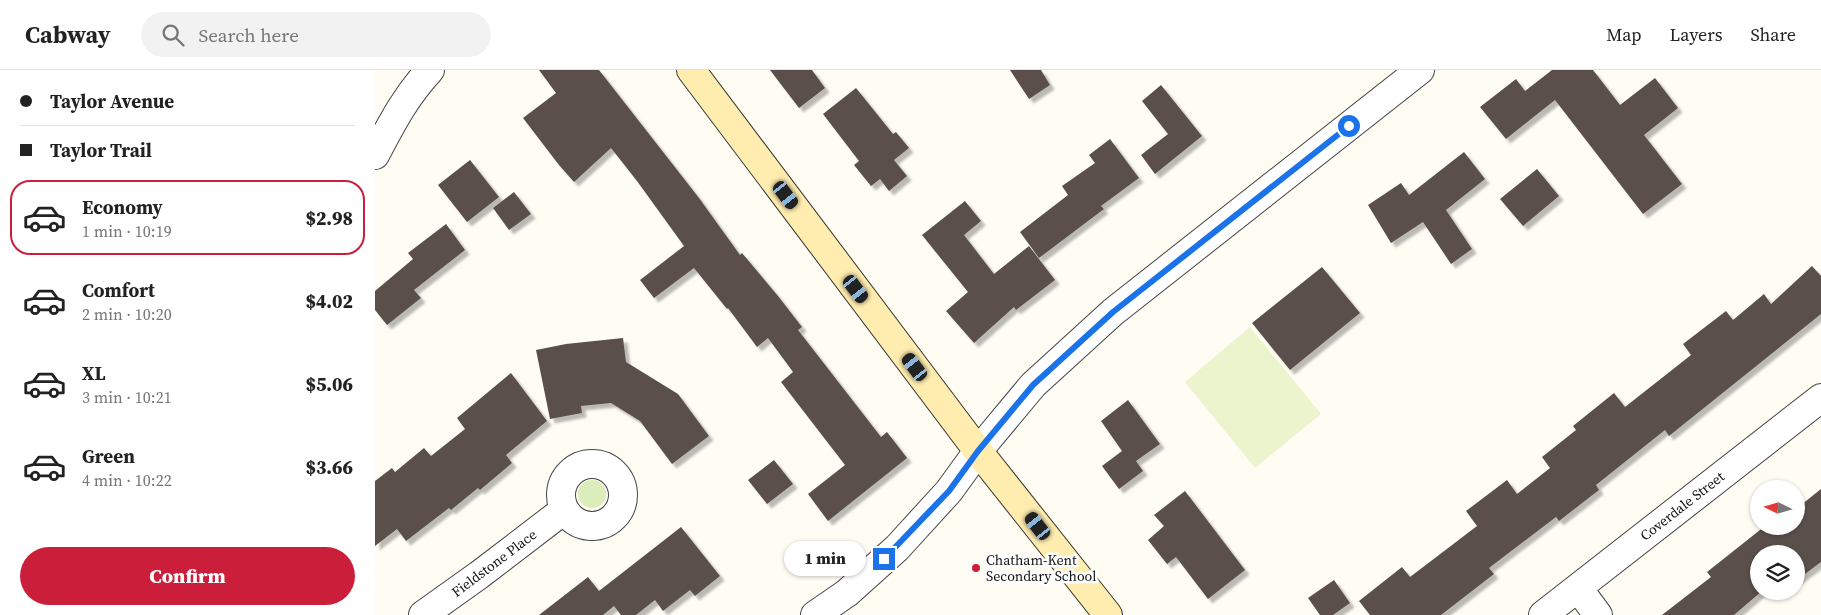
<!DOCTYPE html>
<meta charset="utf-8">
<style>
:root{--surface:#fff;--page:#f2f2f2;--text:#222;--muted:#767676;--line:#e0e0e0;--accent:#cb1e3b}
body{margin:0;font-family:"Source Serif 4",serif;background:var(--page);color:var(--text);height:100vh;display:flex;flex-direction:column;font-size:19px;white-space:nowrap}
*{box-sizing:border-box;margin:0}
p{font-size:16px;color:var(--muted)}
.icon{flex:none;width:28px;height:28px;fill:none;stroke:currentColor;stroke-width:2;stroke-linecap:round;stroke-linejoin:round}
.map{position:relative;flex:1;overflow:hidden}
.details{display:flex;flex-direction:column;background:var(--surface);width:375px}
.details>*{flex:none}
.banner{display:grid;align-content:center;height:110px;padding:0 20px;background:var(--surface)}
.needle{width:32px;rotate:275deg}
.controls{position:absolute;left:1375px;top:410px;display:grid;gap:10px}
.controls a{display:grid;place-items:center;width:55px;height:55px;border-radius:50%;background:var(--surface);box-shadow:0 1px 4px #0004;font-size:25px}
.end{position:absolute;width:22px;height:22px;margin:-11px;border:6px solid #1a73e8;background:#fff;box-shadow:0 0 0 2px #fff}
.from{border-radius:50%}
.bubble{position:absolute;height:35px;border-radius:18px;background:var(--surface);box-shadow:0 1px 4px #0004;font-size:16px;font-weight:800;line-height:35px;text-align:center}
.car{position:absolute;width:15px;height:30px;margin:-15px -8px;border-radius:6px;box-shadow:0 0 4px 1px #0007;background:linear-gradient(#222 24%,#8ab4d8 0 40%,#222 0 76%,#8ab4d8 0 86%,#222 0)}
.banner b{display:flex;align-items:center;gap:18px;height:48px;font-size:19px}
.banner b+b{border-top:1px solid var(--line)}
.banner i{width:12px;height:12px;background:var(--text)}
ul{padding:0;list-style:none}
li{display:flex;align-items:center;gap:15px;height:75px;margin:0 10px 8px;padding:0 10px;border:2px solid transparent;border-radius:20px}
li div{flex:1}
li b{display:block;font-size:19px}
li em{font-style:normal;font-weight:800}
li.current{border-color:var(--accent)}
li>.icon{width:45px;height:45px;stroke-width:1.5}
.primary-button{display:flex;gap:10px;margin-top:auto;padding:10px 20px}
.primary-button a{flex:1;height:58px;border-radius:30px;background:var(--accent);color:#fff;font-size:20px;font-weight:800;line-height:58px;text-align:center}
header{display:flex;align-items:center;gap:30px;box-sizing:border-box;height:70px;padding:0 25px;background:var(--surface);border-bottom:1px solid var(--line)}
header strong{font-size:24px}
nav{display:flex;gap:28px;margin-inline-start:auto;font-size:18px}
.search{width:350px;height:45px;background:var(--page);display:flex;align-items:center;gap:12px;box-sizing:border-box;padding:0 18px;border-radius:28px;color:var(--muted);font-size:19px}
main{display:flex;flex:1;min-height:0}
.map>svg:first-child{display:block}
.green{fill:#dbedba}
.pitch{fill:#ebf4cd}
.building{fill:#5a504c;filter:url(#shadow)}
.lines{fill:none;stroke-linecap:round;stroke-linejoin:round}
.street-casing{stroke:#444;stroke-width:30}
.secondary-casing{stroke:#333;stroke-width:30}
.street{stroke:#fff;stroke-width:28}
.secondary{stroke:#ffedaf;stroke-width:28}
.route{stroke:#1a73e8;stroke-width:6}
.poi-dot{fill:#cb1e3b;stroke:#fff;stroke-width:2}
.labels{text-anchor:middle;dominant-baseline:central;stroke-width:5;stroke-linejoin:round;paint-order:stroke}
.street-label{font-size:14px;fill:#111;stroke:#fff}
.poi-label{font-size:14px;fill:#111;stroke:#fff;text-anchor:start}
</style>
<header>
<strong>Cabway</strong>
<div class="search"><svg class="icon" aria-label="search" viewBox="0 0 24 24"><circle cx="10" cy="10" r="6"/><path d="M15 15l6 6"/></svg>Search here</div>
<nav><a>Map</a><a>Layers</a><a>Share</a></nav>
</header>
<main>
<section class="details">
<div class="banner">
<b><i class="from"></i>Taylor Avenue</b>
<b><i></i>Taylor Trail</b>
</div>
<ul>
<li class="current"><svg class="icon" aria-label="car" viewBox="0 0 24 24"><path d="M5 17H2v-5l4-1 3-4h7l3 4 3 1v5h-3M9 17h6M6 11h13"/><circle cx="7" cy="17" r="2"/><circle cx="17" cy="17" r="2"/></svg><div><b>Economy</b><p>1 min · 10:19</p></div><em>$2.98</em></li>
<li><svg class="icon" aria-label="car" viewBox="0 0 24 24"><path d="M5 17H2v-5l4-1 3-4h7l3 4 3 1v5h-3M9 17h6M6 11h13"/><circle cx="7" cy="17" r="2"/><circle cx="17" cy="17" r="2"/></svg><div><b>Comfort</b><p>2 min · 10:20</p></div><em>$4.02</em></li>
<li><svg class="icon" aria-label="car" viewBox="0 0 24 24"><path d="M5 17H2v-5l4-1 3-4h7l3 4 3 1v5h-3M9 17h6M6 11h13"/><circle cx="7" cy="17" r="2"/><circle cx="17" cy="17" r="2"/></svg><div><b>XL</b><p>3 min · 10:21</p></div><em>$5.06</em></li>
<li><svg class="icon" aria-label="car" viewBox="0 0 24 24"><path d="M5 17H2v-5l4-1 3-4h7l3 4 3 1v5h-3M9 17h6M6 11h13"/><circle cx="7" cy="17" r="2"/><circle cx="17" cy="17" r="2"/></svg><div><b>Green</b><p>4 min · 10:22</p></div><em>$3.66</em></li>
</ul>
<div class="primary-button"><a>Confirm</a></div>
</section>
<div class="map">
<svg width="1446" height="545" viewBox="0 0 1446 545">
<defs>
<filter id="shadow"><feDropShadow dx="4.5" dy="4.5" stdDeviation="1" flood-color="#0004"/></filter>
</defs>
<rect width="100%" height="100%" fill="#fffcf4"/>
<!-- green -->
<path class="green" d="M203 424a14 14 0 1 1 28 0a14 14 0 1 1-28 0Z"/>
<!-- pitch -->
<path class="pitch" d="M 875,257 L 946,344 L 880,398 L 810,312 Z"/>
<!-- building -->
<path class="building" d="M 164,0 L 224,0 L 324,128 L 365,185 L 367,183 L 403,226 L 427,257 L 423,260 L 506,367 L 512,362 L 532,388 L 453,451 L 433,424 L 470,395 L 406,312 L 418,302 L 393,268 L 382,277 L 353,238 L 352,239 L 319,198 L 279,228 L 265,210 L 309,176 L 262,111 L 236,78 L 199,112 L 184,95 L 148,48 L 181,23 Z
M 395,0 L 437,0 L 450,18 L 424,38 Z
M 635,0 L 666,0 L 675,15 L 654,29 Z
M 1177,0 L 1218,0 L 1245,35 L 1280,8 L 1303,38 L 1269,65 L 1307,114 L 1268,144 L 1180,30 L 1131,69 L 1105,37 L 1141,9 L 1150,21 Z
M 786,15 L 827,66 L 780,104 L 766,85 L 793,64 L 767,31 Z
M 481,18 L 518,64 L 521,62 L 534,78 L 519,90 L 532,106 L 514,121 L 505,109 L 496,116 L 479,95 L 484,91 L 448,44 Z
M 735,69 L 764,108 L 726,136 L 729,139 L 664,188 L 645,162 L 693,125 L 687,116 L 720,93 L 714,85 Z
M 1089,82 L 1110,109 L 1071,140 L 1097,179 L 1076,194 L 1048,152 L 1016,173 L 993,135 L 1026,113 L 1034,125 Z
M 95,90 L 124,127 L 92,152 L 63,115 Z
M 1162,99 L 1184,126 L 1148,156 L 1125,129 Z
M 139,122 L 156,144 L 134,160 L 118,138 Z
M 590,131 L 606,151 L 589,165 L 619,204 L 654,176 L 680,210 L 641,240 L 639,237 L 599,273 L 571,241 L 593,222 L 547,165 Z
M 71,154 L 90,180 L 39,220 L 46,228 L 12,255 L 0,240 L 0,221 L 38,189 L 33,183 Z
M 1437,196 L 1446,206 L 1446,244 L 1294,366 L 1290,360 L 1221,415 L 1224,420 L 1184,451 L 1181,447 L 1114,498 L 1119,504 L 1066,545 L 995,545 L 984,531 L 1027,497 L 1035,507 L 1102,456 L 1091,441 L 1132,410 L 1142,424 L 1175,398 L 1167,387 L 1201,360 L 1198,356 L 1239,323 L 1250,337 L 1316,285 L 1308,274 L 1351,241 L 1358,250 L 1389,224 L 1396,234 Z
M 947,197 L 985,243 L 915,300 L 877,253 Z
M 248,268 L 251,292 L 303,324 L 334,366 L 297,394 L 265,351 L 236,333 L 206,336 L 207,343 L 175,349 L 161,280 L 191,274 Z
M 136,303 L 172,351 L 131,385 L 137,393 L 105,420 L 103,418 L 76,440 L 74,438 L 31,471 L 22,459 L 0,476 L 0,411 L 17,398 L 20,402 L 49,378 L 56,386 L 90,359 L 82,348 Z
M 753,330 L 785,374 L 761,391 L 768,401 L 744,419 L 727,396 L 747,381 L 726,351 Z
M 399,390 L 418,414 L 392,434 L 373,410 Z
M 1446,419 L 1446,492 L 1422,510 L 1421,484 L 1384,484 L 1384,521 L 1387,521 L 1359,545 L 1287,545 L 1336,507 L 1332,502 L 1390,456 L 1421,456 L 1421,439 Z
M 810,421 L 870,500 L 833,529 L 801,487 L 792,494 L 773,470 L 789,456 L 779,445 Z
M 306,457 L 345,506 L 320,526 L 315,520 L 288,541 L 280,530 L 261,545 L 246,545 L 239,536 L 228,545 L 164,545 L 213,507 L 224,521 Z
M 959,510 L 975,533 L 958,545 L 945,545 L 933,528 Z"/>
<g class="lines">
<!-- street casing -->
<g class="street-casing">
<path id="street" d="M 0,85 C 17,53 30,27 55,0
M186 425a31 31 0 1 1 62 0a31 31 0 1 1-62 0Z
M 1203,518 L 1223,545
M 48,545 L 104,505 L 189,440
M 440,545 L 472,523 L 522,478 L 574,421 L 603,381 L 658,315 L 738,242 L 1045,0
M 1168,545 L 1446,328"/>
</g>
<!-- secondary casing -->
<g class="secondary-casing">
<path id="secondary" d="M 316,0 L 603,381 L 733,545"/>
</g>
<!-- street -->
<use href="#street" class="street"/>
<!-- secondary -->
<use href="#secondary" class="secondary"/>
</g>
<g class="lines">
<!-- route -->
<path class="route" d="M 509,489 L 574,421 L 603,381 L 658,315 L 738,242 L 974,56"/>
</g>
<!-- markers -->
<circle class="poi-dot" cx="601" cy="498" r="5"/>
<g class="labels">
<!-- street labels -->
<g class="street-label">
<text transform="translate(1307 436) rotate(-38)">Coverdale Street</text>
<text transform="translate(119 493) rotate(-37)">Fieldstone Place</text>
</g>
<!-- poi labels -->
<g class="poi-label">
<text x="611" y="490">Chatham-Kent<tspan x="611" dy="16">Secondary School</tspan></text>
</g>
</g>
</svg>
<div class="controls">
<a><svg class="needle" viewBox="-14 -14 28 28"><path d="M0-13l5 13h-10z" fill="#e53935"/><path d="M0 13l5-13h-10z" fill="#767676"/></svg></a>
<a><svg class="icon" aria-label="layers" viewBox="0 0 24 24"><path d="M12 4l9 5-9 5-9-5zM3 14l9 5 9-5"/></svg></a>
</div>
<i class="end from" style="left:974px;top:56px"></i>
<i class="end" style="left:509px;top:489px"></i>
<div class="bubble" style="left:409px;top:471px;width:82px">1 min</div>
<i class="car" style="left:411px;top:125px;rotate:143deg"></i>
<i class="car" style="left:481px;top:219px;rotate:143deg"></i>
<i class="car" style="left:540px;top:297px;rotate:323deg"></i>
<i class="car" style="left:663px;top:456px;rotate:322deg"></i>
</div>
</main>
